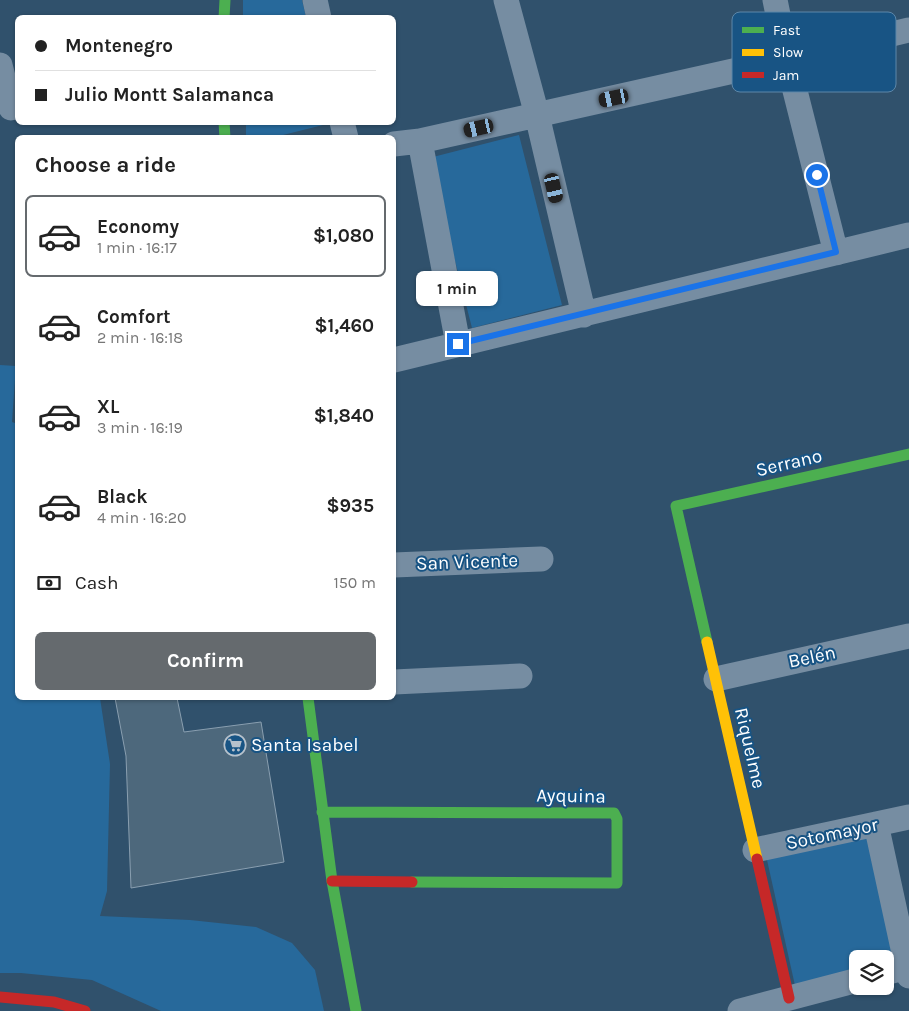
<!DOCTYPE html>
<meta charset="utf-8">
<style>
:root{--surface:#fff;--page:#f2f2f2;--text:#222;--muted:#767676;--line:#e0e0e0;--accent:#656a6e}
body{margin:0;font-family:Karla,sans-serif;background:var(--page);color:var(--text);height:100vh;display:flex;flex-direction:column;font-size:19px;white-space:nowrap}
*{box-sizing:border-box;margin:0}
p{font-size:16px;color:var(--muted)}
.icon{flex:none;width:28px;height:28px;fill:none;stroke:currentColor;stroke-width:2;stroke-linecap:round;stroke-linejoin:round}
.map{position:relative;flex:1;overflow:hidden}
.side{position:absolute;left:15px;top:135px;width:381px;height:565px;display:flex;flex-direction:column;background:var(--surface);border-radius:8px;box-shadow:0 1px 4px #0004}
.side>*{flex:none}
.guide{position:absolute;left:15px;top:15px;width:381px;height:110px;border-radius:8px;box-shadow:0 1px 4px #0004;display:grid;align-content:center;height:110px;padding:0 20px;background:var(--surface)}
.fabs{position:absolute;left:849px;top:950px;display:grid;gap:10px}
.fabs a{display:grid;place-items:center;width:45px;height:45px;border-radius:8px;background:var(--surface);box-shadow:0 1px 4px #0004;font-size:25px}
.end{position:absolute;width:22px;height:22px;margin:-11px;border:6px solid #1a73e8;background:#fff;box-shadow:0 0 0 2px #fff}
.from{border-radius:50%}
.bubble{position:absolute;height:35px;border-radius:8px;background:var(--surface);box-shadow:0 1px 4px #0004;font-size:16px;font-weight:700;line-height:35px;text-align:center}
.car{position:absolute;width:15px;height:30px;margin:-15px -8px;border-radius:6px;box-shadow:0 0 4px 1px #0007;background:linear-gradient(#222 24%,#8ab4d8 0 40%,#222 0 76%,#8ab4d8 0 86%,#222 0)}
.guide b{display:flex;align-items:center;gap:18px;height:48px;font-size:19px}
.guide b+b{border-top:1px solid var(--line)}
.guide i{width:12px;height:12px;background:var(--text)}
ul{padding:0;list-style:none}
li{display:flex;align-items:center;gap:15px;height:82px;margin:0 10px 8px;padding:0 10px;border:2px solid transparent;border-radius:8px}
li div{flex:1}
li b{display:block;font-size:19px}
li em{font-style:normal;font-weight:700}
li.selected{border-color:var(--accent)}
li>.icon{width:45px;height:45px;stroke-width:1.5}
h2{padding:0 20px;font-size:22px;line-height:60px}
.pay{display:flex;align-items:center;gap:12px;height:55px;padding:0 20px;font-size:19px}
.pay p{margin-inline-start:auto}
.cta{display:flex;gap:10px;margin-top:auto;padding:10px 20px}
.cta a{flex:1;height:58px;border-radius:8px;background:var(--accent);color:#fff;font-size:20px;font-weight:700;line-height:58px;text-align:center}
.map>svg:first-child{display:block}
.green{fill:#27699b}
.building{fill:#4d687c;stroke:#8a9fb0}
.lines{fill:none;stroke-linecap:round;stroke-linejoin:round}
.street{stroke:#768da2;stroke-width:25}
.fast{stroke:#4caf50;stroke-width:11}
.slow{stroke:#ffc107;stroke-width:11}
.jam{stroke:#c62828;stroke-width:11}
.route{stroke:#1a73e8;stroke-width:6}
.labels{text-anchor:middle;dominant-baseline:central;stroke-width:4;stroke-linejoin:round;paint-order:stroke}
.street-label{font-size:19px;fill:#fff;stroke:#185484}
.poi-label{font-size:19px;fill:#fff;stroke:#185484;text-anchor:start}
.key{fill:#185484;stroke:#5d87a9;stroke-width:1}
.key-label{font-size:14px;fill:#fff}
</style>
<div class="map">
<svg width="909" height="1011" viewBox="0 0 909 1011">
<rect width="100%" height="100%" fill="#30516c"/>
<!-- green -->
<path class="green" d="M 243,0 L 302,0 L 306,17 L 243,17 Z
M 327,123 L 327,124 L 275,137 L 246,137 L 246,123 Z
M 519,135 L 562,305 L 472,328 L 429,158 Z
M 0,365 L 16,366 L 12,422 L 18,424 L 18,698 L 100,698 L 110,764 L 107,891 L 100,916 L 190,920 L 256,927 L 292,943 L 315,970 L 324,1011 L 161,1011 L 92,980 L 21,973 L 0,973 Z
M 869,834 L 896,962 L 885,966 L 885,959 L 858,959 L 857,973 L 796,990 L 765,851 Z"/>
<!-- building -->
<path class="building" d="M 115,698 L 177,698 L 184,732 L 261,722 L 284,862 L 131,888 L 126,756 Z"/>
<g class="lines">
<!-- street -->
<path class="street" d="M 315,0 L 319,18
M 506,0 L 537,115 L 584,315
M 775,0 L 787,59 L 836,253
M 0,65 L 11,108
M 342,122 L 346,138
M 420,141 L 458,344
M 394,144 L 420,141 L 787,59 L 909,30
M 394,360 L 909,235
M 394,565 L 541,559
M 716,679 L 909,636
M 394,682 L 520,676
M 876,824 L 909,976
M 755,850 L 909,817
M 885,973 L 907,967
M 740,1011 L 858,980"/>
<!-- fast -->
<path class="fast" d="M 224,18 L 225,0
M 224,122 L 225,138
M 707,642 L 676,506 L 909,454
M 308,698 L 332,881 L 356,1011
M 322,812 L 614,813 L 617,819 L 617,883 L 412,882"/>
<!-- slow -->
<path class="slow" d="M 707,642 L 757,859"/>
<!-- jam -->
<path class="jam" d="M 757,859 L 789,998
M 332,881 L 412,882
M 0,997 L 54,1002 L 85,1011"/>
</g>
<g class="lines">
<!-- route -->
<path class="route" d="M 458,344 L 836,252 L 817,175"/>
</g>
<!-- icons -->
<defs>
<g id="supermarket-ring" transform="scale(1.125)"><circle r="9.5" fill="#185484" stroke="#b7c2cc" stroke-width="1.5"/><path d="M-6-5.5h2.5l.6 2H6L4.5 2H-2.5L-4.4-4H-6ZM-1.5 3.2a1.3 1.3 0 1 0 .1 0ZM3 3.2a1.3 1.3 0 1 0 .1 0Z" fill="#b7c2cc"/></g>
</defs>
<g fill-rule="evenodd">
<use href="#supermarket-ring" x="235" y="745"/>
</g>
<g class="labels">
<!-- street labels -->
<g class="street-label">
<text transform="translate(789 463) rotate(-13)">Serrano</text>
<text transform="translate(467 562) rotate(-2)">San Vicente</text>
<text transform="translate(812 657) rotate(-12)">Belén</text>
<text transform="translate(750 748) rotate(77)">Riquelme</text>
<text transform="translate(571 796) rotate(1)">Ayquina</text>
<text transform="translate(832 834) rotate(-12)">Sotomayor</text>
</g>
<!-- poi labels -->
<g class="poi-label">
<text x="251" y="745">Santa Isabel</text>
</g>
</g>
<!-- legend -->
<rect x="732" y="12" width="164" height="80" rx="8" class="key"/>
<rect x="742" y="27" width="22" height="6" fill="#4caf50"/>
<rect x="742" y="49" width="22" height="7" fill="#ffc107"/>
<rect x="742" y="72" width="22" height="6" fill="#c62828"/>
<g class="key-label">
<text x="773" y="35">Fast</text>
<text x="773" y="57">Slow</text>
<text x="773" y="80">Jam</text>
</g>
</svg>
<div class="fabs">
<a><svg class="icon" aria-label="layers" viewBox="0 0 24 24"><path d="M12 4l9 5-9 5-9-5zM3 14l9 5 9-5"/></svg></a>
</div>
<i class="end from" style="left:817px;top:175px"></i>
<i class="end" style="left:458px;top:344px"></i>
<div class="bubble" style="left:416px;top:271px;width:82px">1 min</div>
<i class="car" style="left:614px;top:98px;rotate:258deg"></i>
<i class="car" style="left:479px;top:128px;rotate:257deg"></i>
<i class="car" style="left:554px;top:188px;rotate:167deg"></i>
<div class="guide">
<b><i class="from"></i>Montenegro</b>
<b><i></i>Julio Montt Salamanca</b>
</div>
<section class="side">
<h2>Choose a ride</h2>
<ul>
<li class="selected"><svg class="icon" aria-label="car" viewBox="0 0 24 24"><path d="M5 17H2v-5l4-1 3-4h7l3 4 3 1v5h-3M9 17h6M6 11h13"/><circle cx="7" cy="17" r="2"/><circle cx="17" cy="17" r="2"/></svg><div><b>Economy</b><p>1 min · 16:17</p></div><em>$1,080</em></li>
<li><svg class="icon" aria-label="car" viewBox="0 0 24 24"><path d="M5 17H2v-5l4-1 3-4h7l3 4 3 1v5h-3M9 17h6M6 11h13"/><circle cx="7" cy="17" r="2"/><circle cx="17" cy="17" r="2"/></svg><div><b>Comfort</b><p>2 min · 16:18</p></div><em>$1,460</em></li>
<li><svg class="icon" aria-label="car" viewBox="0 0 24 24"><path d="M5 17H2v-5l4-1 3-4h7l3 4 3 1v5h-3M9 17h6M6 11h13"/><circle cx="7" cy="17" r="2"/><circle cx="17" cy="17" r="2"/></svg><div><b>XL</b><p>3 min · 16:19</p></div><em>$1,840</em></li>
<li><svg class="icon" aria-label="car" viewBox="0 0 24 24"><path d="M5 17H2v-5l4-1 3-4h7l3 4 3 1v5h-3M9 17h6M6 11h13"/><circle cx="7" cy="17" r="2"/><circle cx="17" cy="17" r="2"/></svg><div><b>Black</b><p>4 min · 16:20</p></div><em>$935</em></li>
</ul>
<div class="pay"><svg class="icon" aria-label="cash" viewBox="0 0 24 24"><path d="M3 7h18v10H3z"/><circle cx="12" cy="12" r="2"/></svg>Cash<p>150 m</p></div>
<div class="cta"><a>Confirm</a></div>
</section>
</div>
